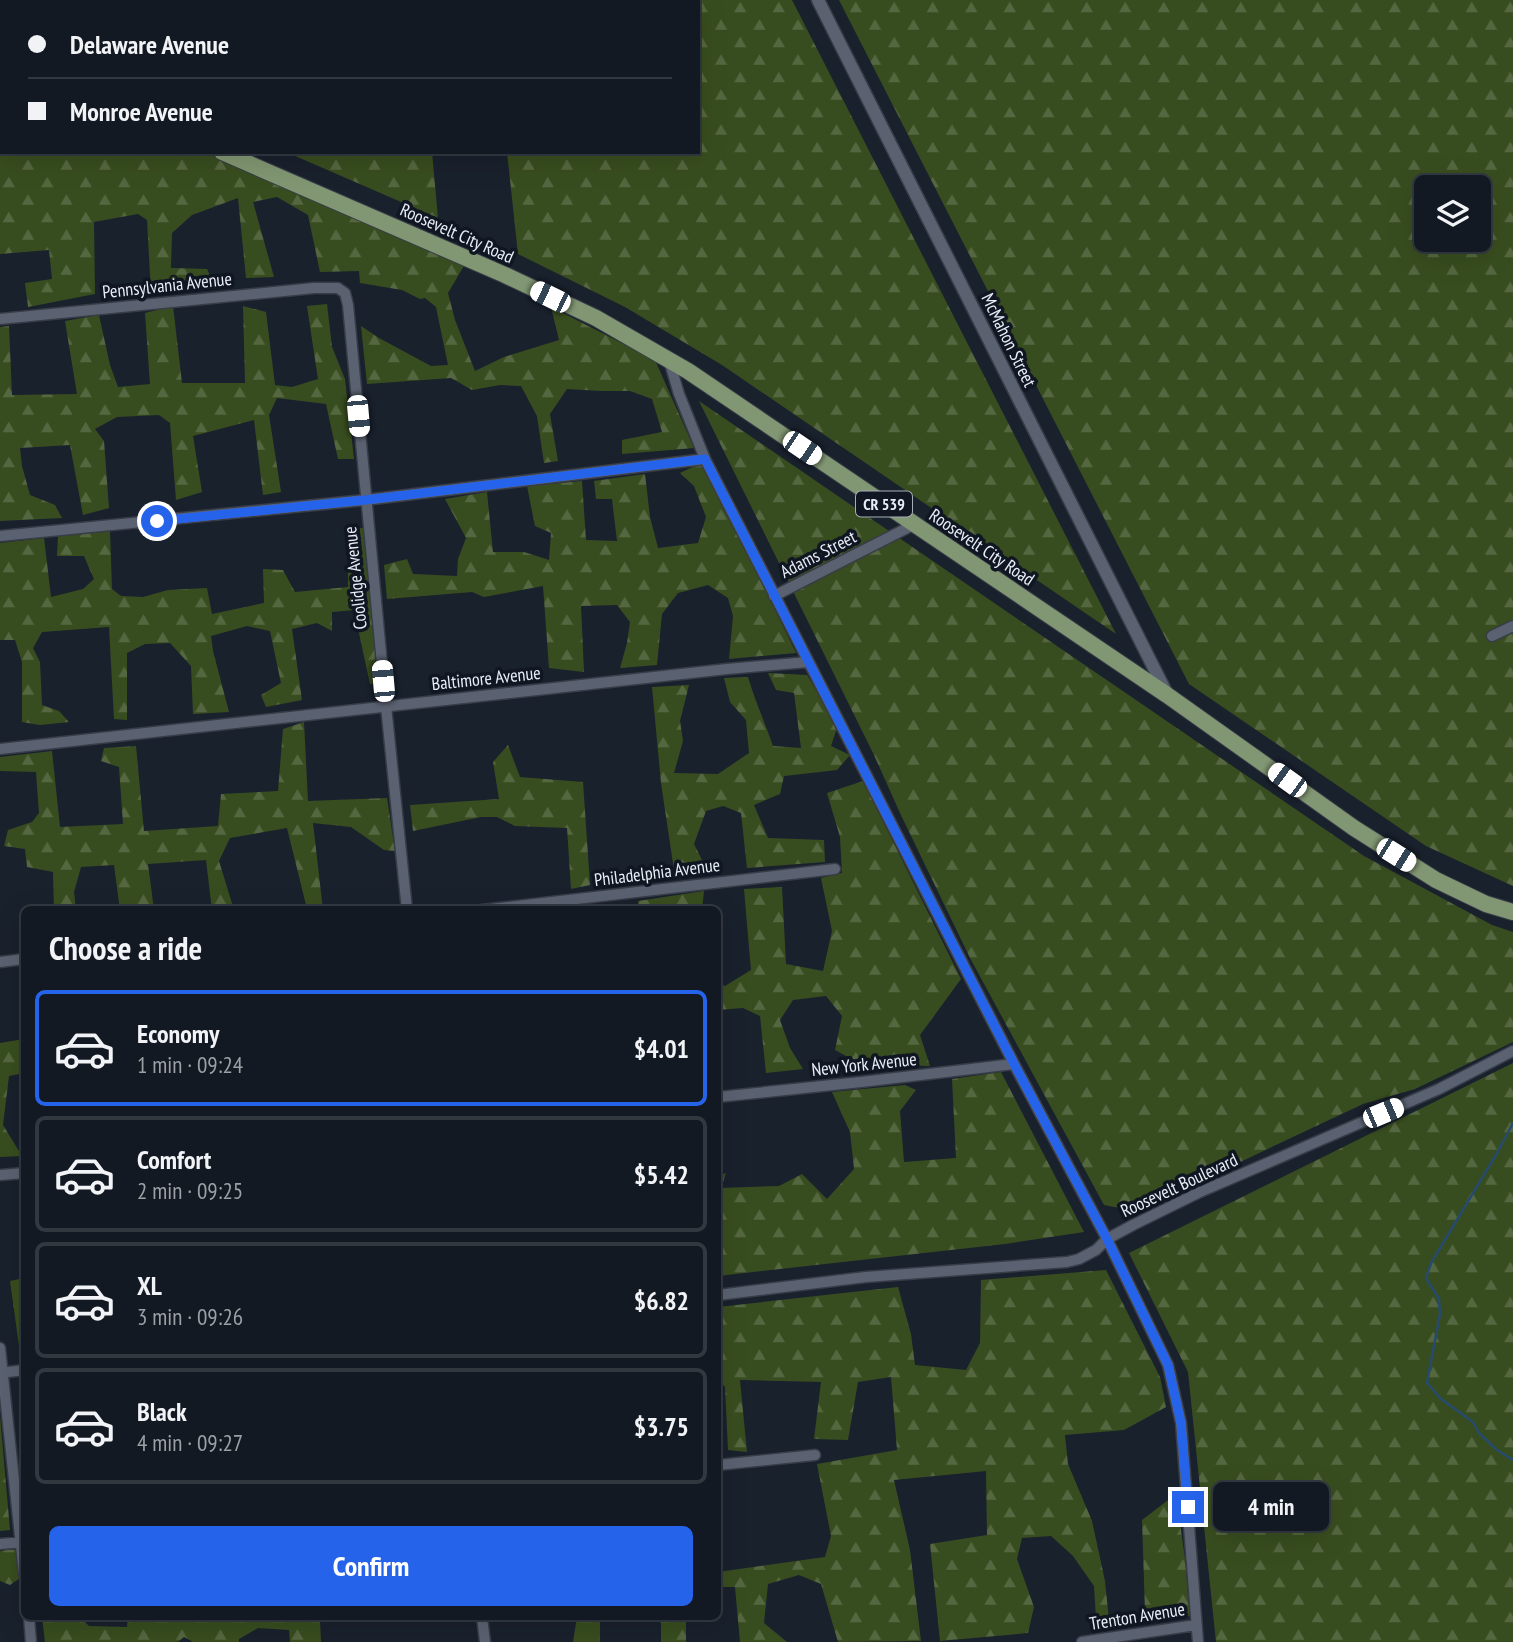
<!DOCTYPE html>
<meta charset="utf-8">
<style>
:root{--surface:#131922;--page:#20262f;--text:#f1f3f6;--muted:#9da0a5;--line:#323840;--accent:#2563eb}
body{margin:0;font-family:"PT Sans Narrow",sans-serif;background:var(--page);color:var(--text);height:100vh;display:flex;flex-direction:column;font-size:26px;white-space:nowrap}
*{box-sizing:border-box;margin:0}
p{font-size:23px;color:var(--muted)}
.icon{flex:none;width:38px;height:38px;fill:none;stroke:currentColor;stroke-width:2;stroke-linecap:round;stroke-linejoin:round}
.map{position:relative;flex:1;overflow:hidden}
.drawer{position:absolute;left:21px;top:906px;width:700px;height:714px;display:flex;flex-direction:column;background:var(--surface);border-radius:10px;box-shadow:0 7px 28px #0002,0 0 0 2px var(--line)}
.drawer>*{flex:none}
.banner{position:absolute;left:0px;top:0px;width:700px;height:154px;box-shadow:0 7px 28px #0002,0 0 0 2px var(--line);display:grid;align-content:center;height:154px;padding:0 28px;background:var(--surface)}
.buttons{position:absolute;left:1414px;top:175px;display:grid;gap:14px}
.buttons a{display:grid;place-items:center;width:77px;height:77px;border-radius:10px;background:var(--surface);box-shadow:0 7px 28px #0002,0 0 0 2px var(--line);font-size:35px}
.end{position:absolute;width:32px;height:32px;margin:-16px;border:9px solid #2563eb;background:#fff;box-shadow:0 0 0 4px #fff}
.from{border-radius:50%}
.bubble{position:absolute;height:49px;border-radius:10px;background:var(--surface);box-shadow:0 7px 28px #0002,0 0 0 2px var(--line);font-size:23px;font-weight:600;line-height:49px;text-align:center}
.car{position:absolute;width:21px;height:42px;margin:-21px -10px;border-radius:9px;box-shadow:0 0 5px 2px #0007;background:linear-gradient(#fff 24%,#345 0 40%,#fff 0 76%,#345 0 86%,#fff 0)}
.banner b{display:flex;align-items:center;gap:24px;height:66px;font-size:26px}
.banner b+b{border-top:2px solid var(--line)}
.banner i{width:18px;height:18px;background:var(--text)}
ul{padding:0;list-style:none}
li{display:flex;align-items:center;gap:21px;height:116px;margin:0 14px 10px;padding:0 14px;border:4px solid var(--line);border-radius:10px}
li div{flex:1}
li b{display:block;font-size:26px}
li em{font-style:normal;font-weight:600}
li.active{border-color:var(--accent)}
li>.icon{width:63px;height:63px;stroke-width:1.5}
h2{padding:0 28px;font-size:32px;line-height:84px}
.cta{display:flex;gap:14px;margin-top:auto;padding:14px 28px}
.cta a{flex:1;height:80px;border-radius:10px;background:var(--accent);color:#fff;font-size:28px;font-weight:600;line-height:80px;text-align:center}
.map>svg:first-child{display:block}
.forest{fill:url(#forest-firs);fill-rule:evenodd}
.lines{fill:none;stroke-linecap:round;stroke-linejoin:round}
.stream{stroke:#264b6f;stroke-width:2.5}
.minor-casing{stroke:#373c47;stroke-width:13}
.tertiary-casing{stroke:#373c47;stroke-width:15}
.primary-casing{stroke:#373c47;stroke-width:18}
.minor{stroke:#5a6271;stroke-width:10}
.tertiary{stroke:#5a6271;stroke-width:12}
.primary{stroke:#819672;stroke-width:16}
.route{stroke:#2563eb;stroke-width:9}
.labels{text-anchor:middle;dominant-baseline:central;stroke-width:7;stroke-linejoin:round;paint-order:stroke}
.shield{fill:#101723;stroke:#a8aeb7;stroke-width:2}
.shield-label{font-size:16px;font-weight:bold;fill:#e9eef7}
.street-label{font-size:18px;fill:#e9eef7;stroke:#101723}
</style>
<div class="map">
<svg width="1513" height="1642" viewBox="0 0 1513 1642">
<defs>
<pattern id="forest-firs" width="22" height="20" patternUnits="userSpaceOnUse" patternTransform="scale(1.75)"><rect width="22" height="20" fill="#384d1f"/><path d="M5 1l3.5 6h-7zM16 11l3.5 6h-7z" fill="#556740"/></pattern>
</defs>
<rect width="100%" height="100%" fill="#19212d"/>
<!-- forest -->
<path class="forest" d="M 383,0 L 792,0 L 1116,634 L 722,365 L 625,307 L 518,254 L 507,152 L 698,152 L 698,2 L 384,2 Z
M 839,0 L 1513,0 L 1513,886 L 1426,846 L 1189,684 ZM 1426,187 L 1479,187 L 1479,240 L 1426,240 Z
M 0,65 L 2,66 L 2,152 L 204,152 L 465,264 L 448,293 L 455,320 L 475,371 L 504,357 L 559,340 L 551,307 L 655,360 L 694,448 L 622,454 L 622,440 L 662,432 L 652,399 L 630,391 L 601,391 L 567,389 L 550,414 L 558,461 L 544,463 L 537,416 L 521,386 L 500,385 L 472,390 L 451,378 L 367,384 L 361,326 L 379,338 L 431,366 L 448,365 L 436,307 L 425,298 L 420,299 L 402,290 L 360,283 L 359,271 L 320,272 L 308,215 L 277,197 L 253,202 L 274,277 L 246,278 L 238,198 L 192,215 L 172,233 L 171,268 L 207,269 L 213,282 L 151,293 L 147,220 L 138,214 L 94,222 L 95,294 L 28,307 L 25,283 L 52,279 L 49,250 L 0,254 Z
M 286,152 L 432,152 L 438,218 Z
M 327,304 L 332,347 L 345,379 L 354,459 L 338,459 L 326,404 L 277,398 L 269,415 L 281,492 L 263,495 L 254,420 L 193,436 L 202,492 L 176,500 L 170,423 L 159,415 L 117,417 L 95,429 L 104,441 L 109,508 L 83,515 L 70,445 L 20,448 L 22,466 L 30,495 L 55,505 L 62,518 L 0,521 L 0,327 L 9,326 L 12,395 L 77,394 L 65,321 L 99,315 L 110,365 L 118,387 L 150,384 L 145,313 L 173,306 L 182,383 L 245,383 L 243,306 L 266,312 L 275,385 L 292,387 L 318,379 L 307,306 Z
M 699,401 L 1364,856 L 1492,925 L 1513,932 L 1513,1042 L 1415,1089 L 1363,1104 L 1136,1211 L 1104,1205 L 970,958 L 900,813 L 874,755 Z
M 703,462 L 796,653 L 729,659 L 733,616 L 728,598 L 708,585 L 678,593 L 662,614 L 657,665 L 620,668 L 627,643 L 630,622 L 617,605 L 581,606 L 584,672 L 549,668 L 543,586 L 484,597 L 472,592 L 387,599 L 384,565 L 407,559 L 413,574 L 457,576 L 458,559 L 466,538 L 445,499 L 487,492 L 493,552 L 524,552 L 549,560 L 551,533 L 535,526 L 527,486 L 582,481 L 586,540 L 617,541 L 612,499 L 596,499 L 594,481 L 645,474 L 650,517 L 658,548 L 698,543 L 706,517 L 694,486 L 680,473 Z
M 363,528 L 379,683 L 370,684 L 354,610 L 332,612 L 332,631 L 317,623 L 292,629 L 302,700 L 266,707 L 261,695 L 281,683 L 270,631 L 247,626 L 211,636 L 213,651 L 229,712 L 193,714 L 191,666 L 170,643 L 145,644 L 127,653 L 127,720 L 114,719 L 109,627 L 42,632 L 33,648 L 40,662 L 42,705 L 59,711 L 69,722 L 40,725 L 22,722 L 22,662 L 15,640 L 0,640 L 0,543 L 44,538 L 51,597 L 83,589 L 94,579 L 84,556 L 57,556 L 58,536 L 110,531 L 112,589 L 121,596 L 143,597 L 168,590 L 207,588 L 212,614 L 264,603 L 263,569 L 283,570 L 295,592 L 348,587 L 348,529 Z
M 768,673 L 807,675 L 838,725 L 831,746 L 850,755 L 837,770 L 784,776 L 780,794 L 754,805 L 768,838 L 824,840 L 825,862 L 747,868 L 741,813 L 723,806 L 706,811 L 694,844 L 706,868 L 674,870 L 661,783 L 652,687 L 689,685 L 680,721 L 683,741 L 674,773 L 718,774 L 749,753 L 746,720 L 730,702 L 724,678 L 748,677 C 755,701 765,723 773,746 L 801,748 L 794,693 L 776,690 Z
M 304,722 L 308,801 L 387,798 L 395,851 L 384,850 L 351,827 L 313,823 L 323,910 L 307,909 L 287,828 L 230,838 L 219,861 L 234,910 L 212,910 L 206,860 L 148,864 L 154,910 L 120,910 L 114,865 L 81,867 L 74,892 L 76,910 L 54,910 L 53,872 L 27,867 L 25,849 L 4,846 L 8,830 L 32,822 L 39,813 L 36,772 L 0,771 L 0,757 L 52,751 L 60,827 L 123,824 L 119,767 L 101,761 L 104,748 L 136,746 L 144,831 L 218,826 L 221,794 L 278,791 L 283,729 Z
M 508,745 L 520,777 L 583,782 L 590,885 L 571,889 L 567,828 L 515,826 L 497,817 L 481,817 L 413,831 L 410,805 L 499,799 L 493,762 Z
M 863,781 L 961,979 L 920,1035 L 930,1066 L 891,1065 L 852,1069 L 848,1057 L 835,1050 L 842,1016 L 826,996 L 793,1000 L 780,1020 L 790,1048 L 803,1069 L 766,1073 L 760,1016 L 743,1008 L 718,1010 L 718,983 L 725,986 L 751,970 L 744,889 L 782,887 L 786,964 L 823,971 L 832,931 L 821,878 L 842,873 L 840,837 L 827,793 Z
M 704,891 L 702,910 L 639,910 L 638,901 Z
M 24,1039 L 24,1073 L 9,1076 L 3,1125 L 22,1156 L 0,1157 L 0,1043 Z
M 1513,1063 L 1513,1642 L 1216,1642 L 1188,1372 L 1129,1253 Z
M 1001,1072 L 1084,1232 L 1005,1244 L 718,1276 L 718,1176 L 726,1173 L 721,1188 L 779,1186 L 802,1174 L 827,1199 L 854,1169 L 850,1132 L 832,1092 L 905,1085 L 916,1090 L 900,1111 L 904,1162 L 956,1158 L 952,1079 Z
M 1106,1270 L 1160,1377 L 1166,1407 L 1124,1430 L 1065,1435 L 1068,1464 L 1092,1521 L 1105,1581 L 1109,1620 L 1096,1618 L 1094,1586 L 1073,1556 L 1051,1536 L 1022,1538 L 1017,1559 L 1034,1607 L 1028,1633 L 940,1641 L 930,1544 L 987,1535 L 986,1471 L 894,1480 L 910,1550 L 921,1641 L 838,1642 L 821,1584 L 799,1575 L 768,1584 L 764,1623 L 787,1642 L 740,1642 L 735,1587 L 718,1587 L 718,1572 L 825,1557 L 831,1536 L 817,1464 L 897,1450 L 891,1377 L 858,1382 L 848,1440 L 814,1439 L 821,1382 L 740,1380 L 747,1452 L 728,1450 L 725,1387 L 718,1378 L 718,1307 L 898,1287 L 911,1334 L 915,1365 L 966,1370 L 980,1343 L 981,1280 Z
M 24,1278 L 24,1352 L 20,1353 L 10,1281 Z
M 0,1416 L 10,1530 L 0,1531 Z
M 1176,1494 L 1185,1559 L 1190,1616 L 1145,1611 L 1142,1520 Z
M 16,1549 L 20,1578 L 10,1585 L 0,1581 L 0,1551 Z
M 42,1617 L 80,1617 L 89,1626 L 127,1627 L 128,1617 L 364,1617 L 320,1621 L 321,1642 L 290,1642 L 289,1630 L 258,1628 L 239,1639 L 239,1642 L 193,1642 L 184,1637 L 178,1642 L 45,1642 Z
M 577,1617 L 600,1617 L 600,1642 L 573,1642 Z
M 659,1617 L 686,1617 L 686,1642 L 661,1642 L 661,1624 Z"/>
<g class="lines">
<!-- stream -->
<path class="stream" d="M 1513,1123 L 1497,1153 L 1431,1263 L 1426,1278 L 1439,1299 L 1440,1314 L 1427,1383 L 1441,1399 L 1473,1422 L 1479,1433 L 1497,1450 L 1513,1460"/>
<!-- minor casing -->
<g class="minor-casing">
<path id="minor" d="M 320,0 L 320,2
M 0,319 L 314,288 L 338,288 L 345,293 L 348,305 L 386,706 L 407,910
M 669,360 L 679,394 L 705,459 L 1014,1064 L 1107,1239 L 1168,1365 L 1181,1423 L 1198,1642
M 0,536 L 365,500 L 705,459
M 774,596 L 915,524
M 1492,636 L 1513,626
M 0,749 L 727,669 L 808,662
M 482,910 L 835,869
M 0,962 L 24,959
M 718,1097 L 861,1082 L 1014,1064
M 0,1175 L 24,1173
M 718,1295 L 866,1277 L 1067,1262 L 1079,1259 L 1096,1250 L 1107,1239 L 1133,1225 L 1200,1192 L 1439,1089 L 1513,1051
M 0,1348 L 24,1574
M 0,1373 L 24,1370
M 718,1465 L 815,1455
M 0,1544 L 24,1542
M 29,1617 L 31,1642
M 482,1617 L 485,1642
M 1082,1642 L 1196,1625"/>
</g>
<!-- tertiary casing -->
<g class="tertiary-casing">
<path id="tertiary" d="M 818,0 L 1167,694"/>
</g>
<!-- primary casing -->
<g class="primary-casing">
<path id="primary" d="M 0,56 L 2,57
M 222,152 L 505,275 L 596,318 L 688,371 L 1167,695 L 1354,828 L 1436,880 L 1486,904 L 1513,912"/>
</g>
<!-- minor -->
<use href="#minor" class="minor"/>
<!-- tertiary -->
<use href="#tertiary" class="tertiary"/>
<!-- primary -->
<use href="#primary" class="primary"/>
</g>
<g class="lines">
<!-- route -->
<path class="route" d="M 157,521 L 365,500 L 705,459 L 1014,1064 L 1107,1239 L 1168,1365 L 1181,1423 L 1188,1507"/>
</g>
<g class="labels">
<!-- shield labels -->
<rect class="shield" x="856" y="491.5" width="56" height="25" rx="5"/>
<g class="shield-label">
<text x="884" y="504">CR 539</text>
</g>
<!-- street labels -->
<g class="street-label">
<text transform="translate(457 233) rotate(24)">Roosevelt City Road</text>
<text transform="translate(167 285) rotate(-6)">Pennsylvania Avenue</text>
<text transform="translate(1009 340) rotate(64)">McMahon Street</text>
<text transform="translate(982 547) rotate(34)">Roosevelt City Road</text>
<text transform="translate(818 554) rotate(-27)">Adams Street</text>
<text transform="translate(355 578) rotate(-96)">Coolidge Avenue</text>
<text transform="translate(486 678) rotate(-6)">Baltimore Avenue</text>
<text transform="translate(657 872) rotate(-7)">Philadelphia Avenue</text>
<text transform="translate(864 1064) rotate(-6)">New York Avenue</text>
<text transform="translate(1179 1185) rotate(-25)">Roosevelt Boulevard</text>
<text transform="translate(1137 1616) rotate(-9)">Trenton Avenue</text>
</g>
</g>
</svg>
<div class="buttons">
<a><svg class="icon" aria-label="layers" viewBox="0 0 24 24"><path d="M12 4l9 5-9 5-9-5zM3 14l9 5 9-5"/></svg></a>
</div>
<i class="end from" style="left:157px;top:521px"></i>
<i class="end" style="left:1188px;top:1507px"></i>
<div class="bubble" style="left:1213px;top:1482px;width:116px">4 min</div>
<i class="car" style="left:550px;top:297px;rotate:296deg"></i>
<i class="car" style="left:358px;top:416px;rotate:175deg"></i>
<i class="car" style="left:802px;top:448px;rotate:124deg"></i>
<i class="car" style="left:383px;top:681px;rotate:355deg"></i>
<i class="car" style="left:1287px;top:780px;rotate:306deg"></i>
<i class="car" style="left:1396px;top:855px;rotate:122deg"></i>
<i class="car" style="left:1383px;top:1113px;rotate:67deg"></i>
<div class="banner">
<b><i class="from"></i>Delaware Avenue</b>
<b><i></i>Monroe Avenue</b>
</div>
<section class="drawer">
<h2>Choose a ride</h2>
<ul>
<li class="active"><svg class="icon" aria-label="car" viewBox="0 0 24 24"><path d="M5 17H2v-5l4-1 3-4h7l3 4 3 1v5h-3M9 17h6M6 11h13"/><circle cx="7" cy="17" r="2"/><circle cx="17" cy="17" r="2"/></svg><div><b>Economy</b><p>1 min · 09:24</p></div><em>$4.01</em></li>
<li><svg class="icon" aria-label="car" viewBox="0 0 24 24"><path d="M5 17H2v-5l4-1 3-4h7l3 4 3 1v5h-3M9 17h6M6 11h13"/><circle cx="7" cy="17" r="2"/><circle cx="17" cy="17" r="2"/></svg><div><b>Comfort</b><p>2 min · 09:25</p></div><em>$5.42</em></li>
<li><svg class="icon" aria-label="car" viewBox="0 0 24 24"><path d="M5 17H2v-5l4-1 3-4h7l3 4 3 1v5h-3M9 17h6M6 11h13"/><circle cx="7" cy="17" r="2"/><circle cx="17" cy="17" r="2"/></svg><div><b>XL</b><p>3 min · 09:26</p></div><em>$6.82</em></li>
<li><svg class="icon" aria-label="car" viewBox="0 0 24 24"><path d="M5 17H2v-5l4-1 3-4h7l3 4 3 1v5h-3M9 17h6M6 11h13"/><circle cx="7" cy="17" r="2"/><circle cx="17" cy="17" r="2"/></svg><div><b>Black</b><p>4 min · 09:27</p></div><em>$3.75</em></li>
</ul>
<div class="cta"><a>Confirm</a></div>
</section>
</div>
